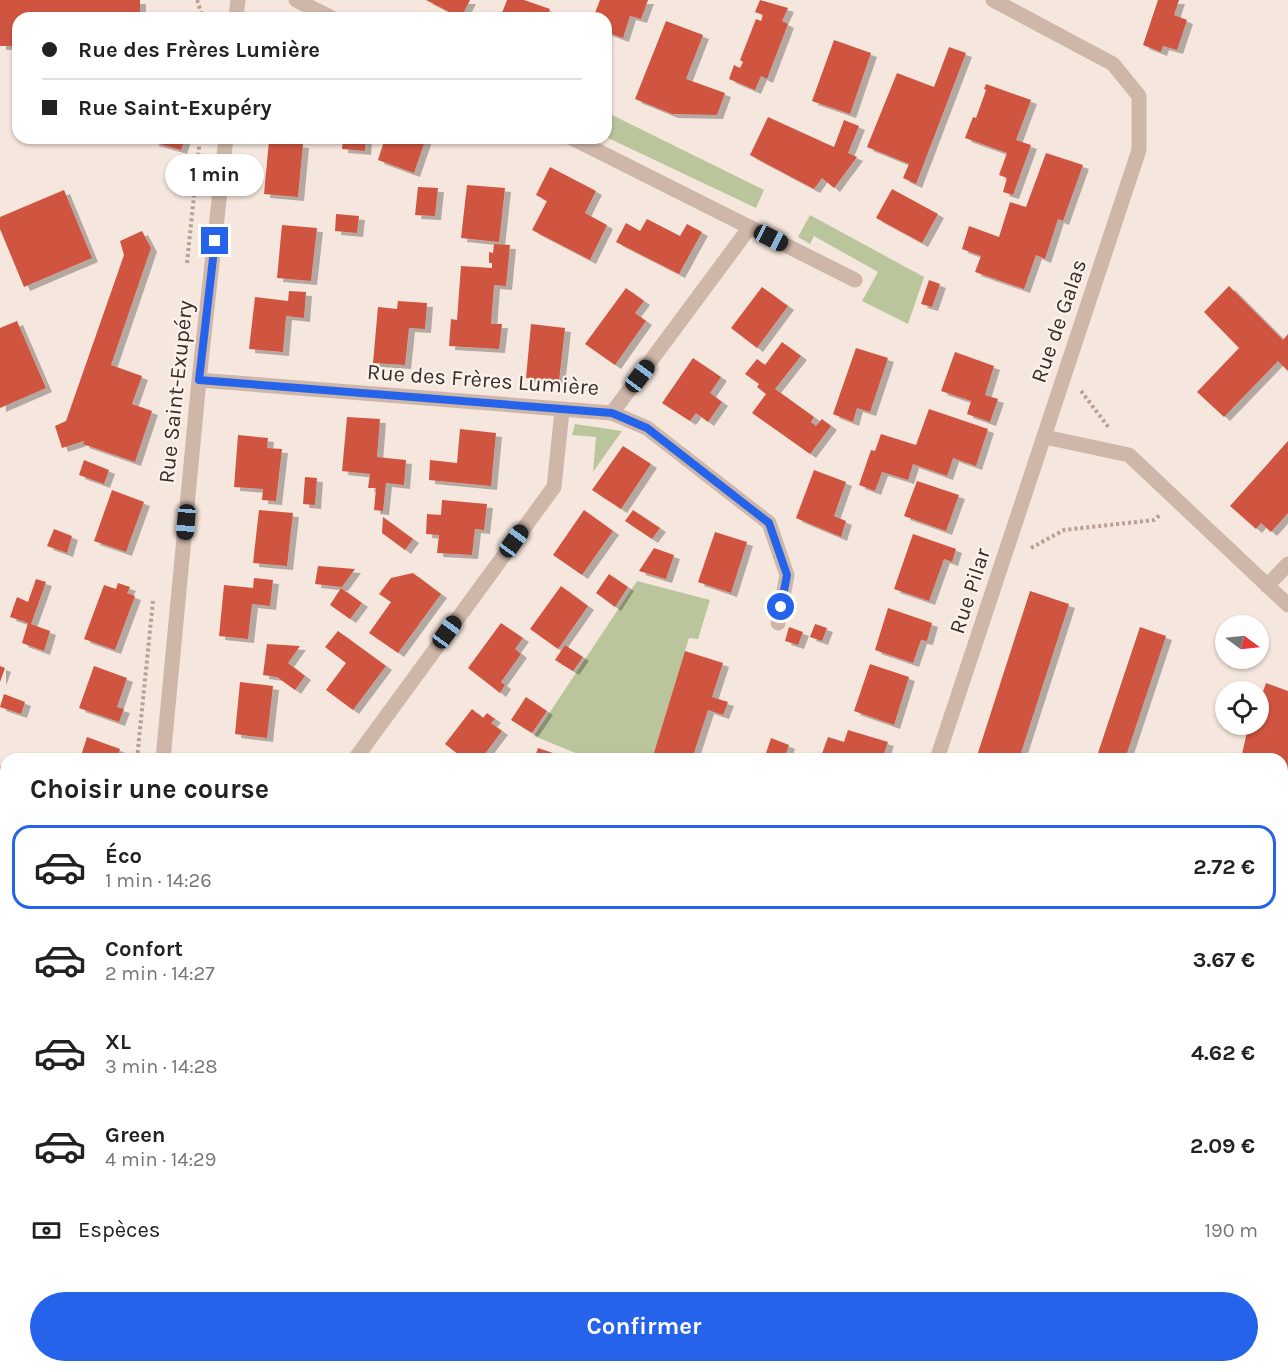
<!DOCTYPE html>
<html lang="fr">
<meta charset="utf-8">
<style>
:root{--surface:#fff;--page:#f2f2f2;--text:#222;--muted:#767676;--line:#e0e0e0;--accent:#2563eb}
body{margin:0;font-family:Karla,sans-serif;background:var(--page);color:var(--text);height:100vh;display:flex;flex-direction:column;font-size:22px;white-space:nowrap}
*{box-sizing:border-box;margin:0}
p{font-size:20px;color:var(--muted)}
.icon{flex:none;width:33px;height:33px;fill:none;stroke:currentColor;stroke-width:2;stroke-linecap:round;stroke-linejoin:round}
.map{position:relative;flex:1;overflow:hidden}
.panel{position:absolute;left:0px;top:753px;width:1288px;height:620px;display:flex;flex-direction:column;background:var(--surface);border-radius:18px 18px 0 0;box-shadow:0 2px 4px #0004}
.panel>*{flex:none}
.top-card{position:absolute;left:12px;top:12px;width:600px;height:132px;border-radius:18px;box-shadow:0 2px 4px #0004;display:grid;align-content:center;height:132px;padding:0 30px;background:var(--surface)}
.needle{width:39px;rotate:105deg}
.buttons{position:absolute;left:1215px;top:615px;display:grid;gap:12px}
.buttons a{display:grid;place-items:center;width:54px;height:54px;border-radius:50%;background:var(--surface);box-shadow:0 2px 4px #0004;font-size:30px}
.end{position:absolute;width:27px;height:27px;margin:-14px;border:8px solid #2563eb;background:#fff;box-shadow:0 0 0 3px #fff}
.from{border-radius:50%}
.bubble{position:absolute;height:42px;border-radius:21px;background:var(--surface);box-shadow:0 2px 4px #0004;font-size:20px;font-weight:700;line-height:42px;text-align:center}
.car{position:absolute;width:18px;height:36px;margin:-18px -9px;border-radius:8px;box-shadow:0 0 4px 2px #0007;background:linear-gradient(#222 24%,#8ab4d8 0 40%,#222 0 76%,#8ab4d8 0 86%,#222 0)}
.top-card b{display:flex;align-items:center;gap:21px;height:57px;font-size:22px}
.top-card b+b{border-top:2px solid var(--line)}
.top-card i{width:15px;height:15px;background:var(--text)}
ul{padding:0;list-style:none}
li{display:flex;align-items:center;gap:18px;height:84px;margin:0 12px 9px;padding:0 18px;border:3px solid transparent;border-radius:18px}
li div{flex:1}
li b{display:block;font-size:22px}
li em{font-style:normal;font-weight:700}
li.on{border-color:var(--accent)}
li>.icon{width:54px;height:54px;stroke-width:1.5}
h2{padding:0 30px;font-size:27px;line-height:72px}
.pay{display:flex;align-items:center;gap:15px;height:66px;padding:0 30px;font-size:22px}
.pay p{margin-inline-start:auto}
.primary-button{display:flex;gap:12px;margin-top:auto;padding:12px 30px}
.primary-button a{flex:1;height:69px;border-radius:36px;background:var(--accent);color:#fff;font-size:24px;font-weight:700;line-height:69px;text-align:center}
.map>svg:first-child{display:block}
.green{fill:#bbc59c}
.building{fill:#d05540;filter:url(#shadow)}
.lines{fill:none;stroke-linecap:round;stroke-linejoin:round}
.path{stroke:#ba9f92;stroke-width:4;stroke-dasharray:3 3;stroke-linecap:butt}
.minor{stroke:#ceb6a8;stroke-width:15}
.major{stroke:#7d6159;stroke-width:15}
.route{stroke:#2563eb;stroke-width:8}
.labels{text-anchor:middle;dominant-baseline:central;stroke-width:4.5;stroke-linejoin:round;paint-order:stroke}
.street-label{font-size:22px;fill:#3a2d29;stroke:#fbf2ea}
</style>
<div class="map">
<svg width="1288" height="1372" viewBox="0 0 1288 1372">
<defs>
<filter id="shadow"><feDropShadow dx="6" dy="4" stdDeviation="0" flood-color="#0004"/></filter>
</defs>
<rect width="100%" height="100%" fill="#f5e7dd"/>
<!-- green -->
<path class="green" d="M 606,112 L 764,190 L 756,208 L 606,137 Z
M 810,215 L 924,277 L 908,324 L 862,301 L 878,272 L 814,236 L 810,244 L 798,237 Z
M 575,424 L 622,431 L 593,472 L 596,437 L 572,435 Z
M 637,581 L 710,600 L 698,639 L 689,638 L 652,759 L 590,759 L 534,736 Z"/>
<!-- building -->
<path class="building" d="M 0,0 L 140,0 L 140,18 L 18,18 L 18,46 L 0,46 Z
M 426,0 L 470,0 L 461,18 Z
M 507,0 L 524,0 L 550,9 L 547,18 L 500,18 Z
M 600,0 L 648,0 L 641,19 L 630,16 L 623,38 L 606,32 L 606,18 L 593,18 Z
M 760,0 L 788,8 L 782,21 L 788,24 L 767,79 L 761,76 L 755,90 L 729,79 L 734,65 L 740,68 L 743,62 L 740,60 L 756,19 L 761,21 L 763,15 L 755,12 Z
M 1158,0 L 1179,0 L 1174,15 L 1187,20 L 1177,50 L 1163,46 L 1161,52 L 1143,45 Z
M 666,21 L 703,35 L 686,79 L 725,93 L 717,115 L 672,114 L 635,99 Z
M 834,40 L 871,53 L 850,114 L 812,101 Z
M 949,47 L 966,53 L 916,184 L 903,178 L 909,164 L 867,147 L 897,73 L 934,87 Z
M 986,84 L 1031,100 L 1016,140 L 1031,145 L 1013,195 L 1003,192 L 1007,178 L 999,175 L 1007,153 L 965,138 L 973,117 L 976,118 L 986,90 L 984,89 Z
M 768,117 L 834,147 L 844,120 L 859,126 L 848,153 L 857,157 L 834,188 L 822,178 L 814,189 L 750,155 Z
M 154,138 L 185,138 L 181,150 L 153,142 Z
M 343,138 L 366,138 L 365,151 L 342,149 Z
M 385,138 L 426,138 L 414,173 L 378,160 Z
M 269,141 L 303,144 L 298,197 L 264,194 Z
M 1046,153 L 1083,165 L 1063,221 L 1058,219 L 1045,259 L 1036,255 L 1024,289 L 975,272 L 981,256 L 962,249 L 969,226 L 999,237 L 1010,202 L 1026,207 Z
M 550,167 L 596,191 L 585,213 L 607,225 L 590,260 L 532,230 L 547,201 L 536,195 Z
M 467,185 L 505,188 L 499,242 L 461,238 Z
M 418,187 L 438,188 L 435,216 L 415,215 Z
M 892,189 L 938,214 L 922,243 L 876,218 Z
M 64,190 L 92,258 L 24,287 L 0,229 L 0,217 Z
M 336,214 L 359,216 L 357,233 L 335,231 Z
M 647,219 L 680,236 L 687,224 L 702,232 L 679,274 L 616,242 L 626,223 L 640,231 Z
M 282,225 L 317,228 L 311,281 L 277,278 Z
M 142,231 L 151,248 L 111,365 L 142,376 L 132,404 L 152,411 L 135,462 L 83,444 L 84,441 L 62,448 L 55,426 L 66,421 L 124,255 L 120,241 Z
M 494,244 L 510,245 L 506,286 L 494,285 L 491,324 L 502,324 L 499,349 L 449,346 L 451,319 L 457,320 L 461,266 L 492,268 L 492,263 L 489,263 L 489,252 L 493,253 Z
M 929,280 L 940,284 L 932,307 L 921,304 Z
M 1229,286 L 1283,340 L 1288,334 L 1288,371 L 1278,361 L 1224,417 L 1197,392 L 1239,348 L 1204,312 Z
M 762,287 L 788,306 L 757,348 L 731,328 Z
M 626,288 L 644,301 L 635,313 L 646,321 L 615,365 L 585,344 Z
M 289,291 L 306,292 L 304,318 L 286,316 L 283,352 L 249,349 L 255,297 L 288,301 Z
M 398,301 L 427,303 L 425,329 L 409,328 L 405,365 L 373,363 L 378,307 L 397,309 Z
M 17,321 L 46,388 L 0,408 L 0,328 Z
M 531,324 L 565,328 L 559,381 L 526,378 Z
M 782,342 L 801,356 L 775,389 L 814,417 L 811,422 L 816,426 L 822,419 L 831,426 L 810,454 L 752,413 L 766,394 L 757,387 L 759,384 L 745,374 L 757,359 L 765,365 Z
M 856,348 L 888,358 L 870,412 L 857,408 L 853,422 L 833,414 Z
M 955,352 L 994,366 L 985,395 L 998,399 L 990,422 L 967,414 L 971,401 L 941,391 Z
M 693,358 L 721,377 L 710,393 L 722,402 L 708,422 L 696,413 L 690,421 L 662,403 Z
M 929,409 L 988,429 L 976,466 L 953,458 L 947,476 L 913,464 L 908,480 L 882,472 L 875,491 L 859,485 L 871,450 L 875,451 L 881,434 L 916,445 Z
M 347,417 L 380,419 L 377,457 L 406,460 L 404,485 L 386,483 L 383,511 L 374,510 L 376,488 L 368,488 L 370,474 L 342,471 Z
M 460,429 L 496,433 L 491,486 L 429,480 L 430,460 L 457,463 Z
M 238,435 L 268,438 L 267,448 L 282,449 L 276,501 L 262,500 L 263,489 L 234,487 Z
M 1288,441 L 1288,513 L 1271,532 L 1261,523 L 1256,529 L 1230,506 Z
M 623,446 L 651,464 L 621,509 L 592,490 Z
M 84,460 L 109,470 L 104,484 L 79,475 Z
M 814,470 L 846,482 L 834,516 L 846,521 L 841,537 L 796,518 Z
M 305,477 L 317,478 L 315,505 L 303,504 Z
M 917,481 L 959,495 L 946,531 L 904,516 Z
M 112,490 L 144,502 L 126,552 L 94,541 Z
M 442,500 L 487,504 L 484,530 L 475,529 L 472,555 L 437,553 L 439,535 L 426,534 L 427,514 L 441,515 Z
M 259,510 L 293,513 L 287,566 L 253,563 Z
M 584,510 L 613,531 L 582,575 L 553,555 Z
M 633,510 L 660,528 L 652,539 L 625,521 Z
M 383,517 L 413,539 L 405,550 L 382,533 Z
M 54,529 L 72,536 L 67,553 L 47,546 Z
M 715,532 L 747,542 L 731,593 L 698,582 Z
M 913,534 L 956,549 L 952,562 L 944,559 L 929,601 L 894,589 Z
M 654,548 L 674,555 L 666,579 L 639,571 Z
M 318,566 L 355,569 L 342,587 L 315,584 Z
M 413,573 L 441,594 L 398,653 L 369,633 L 391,602 L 379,594 L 391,578 Z
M 609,574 L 628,587 L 615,607 L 596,593 Z
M 254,578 L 273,580 L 270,606 L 252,604 L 248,639 L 219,636 L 224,585 L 253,588 Z
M 36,579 L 46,582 L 31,624 L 50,631 L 44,651 L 22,643 L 28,623 L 10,617 L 17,597 L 28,602 Z
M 118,583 L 130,587 L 127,593 L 135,596 L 115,650 L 84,639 L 104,585 L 116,589 Z
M 561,586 L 588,606 L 558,649 L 530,629 Z
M 341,588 L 362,603 L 350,619 L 330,605 Z
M 1030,591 L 1069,604 L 1019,759 L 976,759 Z
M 888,608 L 932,623 L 927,641 L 921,640 L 913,663 L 875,650 Z
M 501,623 L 523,638 L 515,649 L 521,654 L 501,682 L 505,685 L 500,693 L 468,668 Z
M 815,624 L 827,628 L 822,641 L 810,637 Z
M 789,627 L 803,632 L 798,645 L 785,641 Z
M 1140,627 L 1166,636 L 1125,759 L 1096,759 Z
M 338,631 L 386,666 L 353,710 L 326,690 L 346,663 L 325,647 Z
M 267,644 L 300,646 L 288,663 L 305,676 L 295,690 L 277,677 L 263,675 Z
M 565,645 L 583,657 L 573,671 L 555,660 Z
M 685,651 L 723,663 L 712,697 L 728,702 L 723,715 L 708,710 L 692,759 L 652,759 Z
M 870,664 L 909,677 L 894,725 L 854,711 Z
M 0,666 L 5,668 L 0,682 Z
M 94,666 L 127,678 L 117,707 L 124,709 L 119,722 L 79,708 Z
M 240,682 L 273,686 L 267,738 L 235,734 Z
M 1266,683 L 1288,691 L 1288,828 L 1283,843 L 1282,759 L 1236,759 L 1238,753 L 1242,754 L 1247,732 L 1249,733 L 1252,724 L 1258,724 L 1258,706 Z
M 4,694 L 25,702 L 21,714 L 0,707 Z
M 526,697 L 547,711 L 532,733 L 511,720 Z
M 472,709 L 483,718 L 487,713 L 495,719 L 491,723 L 502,731 L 481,759 L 464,759 L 445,744 Z
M 848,730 L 888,742 L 882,759 L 820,759 L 828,737 L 844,742 Z
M 87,737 L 120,749 L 117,759 L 80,759 Z
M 771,738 L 789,745 L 784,759 L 764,759 Z
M 538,748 L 571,759 L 534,759 Z
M 0,766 L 6,768 L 6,785 L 0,783 Z
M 0,878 L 6,880 L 3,895 L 6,896 L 6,919 L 0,917 Z
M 1288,924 L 1288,950 L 1282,947 L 1282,936 Z
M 6,1069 L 6,1111 L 0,1109 L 0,1085 Z
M 0,1173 L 6,1174 L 6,1218 L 0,1218 Z
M 1282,1288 L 1288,1289 L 1288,1355 L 1282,1355 Z
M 0,1307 L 6,1308 L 6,1347 L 0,1347 Z
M 56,1366 L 94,1366 L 93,1372 L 55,1372 Z
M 174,1366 L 219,1366 L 218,1372 L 174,1372 Z
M 233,1366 L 254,1366 L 253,1372 L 232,1372 Z
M 287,1366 L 334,1366 L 333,1372 L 287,1372 Z"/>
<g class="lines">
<!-- path -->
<path class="path" d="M 197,0 L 203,18
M 187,263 L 200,138
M 1081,391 L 1109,428
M 1031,548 L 1064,530 L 1154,520 L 1160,515
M 137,759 L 153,601"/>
<!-- minor -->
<path class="minor" d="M 296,0 L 332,18
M 236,18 L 238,0
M 572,138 L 855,280
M 199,380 L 612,413 L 647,428 L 769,523 L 787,575 L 778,623
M 612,413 L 750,227
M 1045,437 L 1129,455 L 1288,605
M 1267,586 L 1288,564
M 163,759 L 199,380 L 226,138
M 355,759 L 554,487 L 562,411
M 937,759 L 1139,150 L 1139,96 L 1113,64 L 993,0
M 132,1372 L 132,1366
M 685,1372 L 687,1366
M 1131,1372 L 1133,1366"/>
<!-- major -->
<path class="major" d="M 0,1270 L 6,1270
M 770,1366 L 820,1372"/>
</g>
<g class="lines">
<!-- route -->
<path class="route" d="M 215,241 L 199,380 L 612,413 L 647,428 L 769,523 L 787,575 L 781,607"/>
</g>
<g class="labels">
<!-- street labels -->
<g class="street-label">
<text transform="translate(1059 321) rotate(-71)">Rue de Galas</text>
<text transform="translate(483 380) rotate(4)">Rue des Frères Lumière</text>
<text transform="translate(176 392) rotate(-84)">Rue Saint-Exupéry</text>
<text transform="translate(970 591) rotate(-72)">Rue Pilar</text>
</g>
</g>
</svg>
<div class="buttons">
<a><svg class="needle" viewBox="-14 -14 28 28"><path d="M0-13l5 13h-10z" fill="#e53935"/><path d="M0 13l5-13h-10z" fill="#767676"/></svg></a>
<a><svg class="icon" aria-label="locate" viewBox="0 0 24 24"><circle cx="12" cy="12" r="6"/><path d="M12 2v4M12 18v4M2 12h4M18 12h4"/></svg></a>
</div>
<i class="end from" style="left:781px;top:607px"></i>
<i class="end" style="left:215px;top:241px"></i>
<div class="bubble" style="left:165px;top:154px;width:99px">1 min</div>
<i class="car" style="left:771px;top:238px;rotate:117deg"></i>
<i class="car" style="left:640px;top:376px;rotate:37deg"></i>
<i class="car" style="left:186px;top:522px;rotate:185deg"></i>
<i class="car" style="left:514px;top:541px;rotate:36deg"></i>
<i class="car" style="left:447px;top:632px;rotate:36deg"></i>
<div class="top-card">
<b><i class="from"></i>Rue des Frères Lumière</b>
<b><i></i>Rue Saint-Exupéry</b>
</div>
<section class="panel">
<h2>Choisir une course</h2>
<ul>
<li class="on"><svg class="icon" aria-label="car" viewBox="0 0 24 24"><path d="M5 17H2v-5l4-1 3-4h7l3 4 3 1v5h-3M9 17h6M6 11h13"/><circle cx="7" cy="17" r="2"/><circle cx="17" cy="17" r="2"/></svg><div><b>Éco</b><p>1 min · 14:26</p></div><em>2.72 €</em></li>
<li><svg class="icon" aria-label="car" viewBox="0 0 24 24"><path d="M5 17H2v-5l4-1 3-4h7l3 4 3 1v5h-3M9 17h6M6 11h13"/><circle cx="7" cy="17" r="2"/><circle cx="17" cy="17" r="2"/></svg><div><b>Confort</b><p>2 min · 14:27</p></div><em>3.67 €</em></li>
<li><svg class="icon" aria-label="car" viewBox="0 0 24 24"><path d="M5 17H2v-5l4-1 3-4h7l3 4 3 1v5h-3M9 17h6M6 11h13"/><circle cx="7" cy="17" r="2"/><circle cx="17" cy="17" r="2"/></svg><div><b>XL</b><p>3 min · 14:28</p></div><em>4.62 €</em></li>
<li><svg class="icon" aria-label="car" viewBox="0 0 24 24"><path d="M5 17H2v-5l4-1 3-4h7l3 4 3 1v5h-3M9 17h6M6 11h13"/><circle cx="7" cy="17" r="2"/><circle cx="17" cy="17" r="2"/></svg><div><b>Green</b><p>4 min · 14:29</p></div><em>2.09 €</em></li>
</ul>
<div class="pay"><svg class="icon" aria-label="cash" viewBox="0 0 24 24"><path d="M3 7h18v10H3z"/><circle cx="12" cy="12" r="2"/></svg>Espèces<p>190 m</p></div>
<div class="primary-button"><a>Confirmer</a></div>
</section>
</div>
